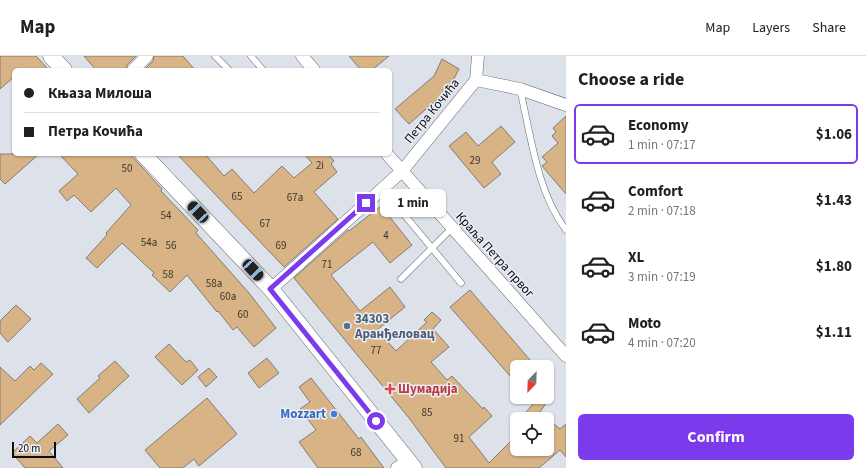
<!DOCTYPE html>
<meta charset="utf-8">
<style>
:root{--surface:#fff;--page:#f6f6f6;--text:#202124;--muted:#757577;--line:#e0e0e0;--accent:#7c3aed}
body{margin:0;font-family:"Source Sans 3",sans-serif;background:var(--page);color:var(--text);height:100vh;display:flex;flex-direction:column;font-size:15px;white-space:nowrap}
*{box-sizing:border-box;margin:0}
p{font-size:13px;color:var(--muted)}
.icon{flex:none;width:22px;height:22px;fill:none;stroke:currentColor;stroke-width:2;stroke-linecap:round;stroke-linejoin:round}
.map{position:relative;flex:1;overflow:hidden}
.panel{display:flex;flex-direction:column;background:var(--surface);width:300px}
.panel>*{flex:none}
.top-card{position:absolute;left:12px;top:12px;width:380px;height:88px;border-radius:6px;box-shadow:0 1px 3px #0004;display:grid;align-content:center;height:88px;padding:0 12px;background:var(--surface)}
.needle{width:26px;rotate:203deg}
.buttons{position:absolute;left:510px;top:304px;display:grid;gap:8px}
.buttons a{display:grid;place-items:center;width:44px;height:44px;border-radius:6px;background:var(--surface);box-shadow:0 1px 3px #0004;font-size:20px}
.scale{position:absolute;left:12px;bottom:10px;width:44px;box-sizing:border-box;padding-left:4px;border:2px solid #0b0d0f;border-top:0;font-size:11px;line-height:14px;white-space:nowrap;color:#0b0d0f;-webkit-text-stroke:3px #eaeef7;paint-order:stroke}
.end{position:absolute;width:18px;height:18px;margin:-9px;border:5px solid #7c3aed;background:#fff;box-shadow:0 0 0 2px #fff}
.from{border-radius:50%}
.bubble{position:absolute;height:28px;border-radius:6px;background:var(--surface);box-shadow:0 1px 3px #0004;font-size:13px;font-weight:700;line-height:28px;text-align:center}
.car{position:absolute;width:12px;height:24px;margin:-12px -6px;border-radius:5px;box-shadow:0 0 3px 1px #0007;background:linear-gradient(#222 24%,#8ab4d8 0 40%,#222 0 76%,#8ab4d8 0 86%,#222 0)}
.top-card b{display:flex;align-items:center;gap:14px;height:38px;font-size:15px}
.top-card b+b{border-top:1px solid var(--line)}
.top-card i{width:10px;height:10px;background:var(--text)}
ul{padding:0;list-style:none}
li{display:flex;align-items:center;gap:12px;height:60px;margin:0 8px 6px;padding:0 4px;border:2px solid transparent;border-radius:6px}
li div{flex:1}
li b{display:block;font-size:15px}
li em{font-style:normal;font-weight:700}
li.current{border-color:var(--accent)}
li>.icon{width:36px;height:36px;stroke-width:1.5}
h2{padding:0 12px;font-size:18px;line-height:48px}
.cta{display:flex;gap:8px;margin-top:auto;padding:8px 12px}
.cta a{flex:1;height:46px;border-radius:6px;background:var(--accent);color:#fff;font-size:16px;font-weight:700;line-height:46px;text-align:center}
header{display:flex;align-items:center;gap:24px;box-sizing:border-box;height:56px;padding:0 20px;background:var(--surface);border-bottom:1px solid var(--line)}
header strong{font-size:19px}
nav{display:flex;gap:22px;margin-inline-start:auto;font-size:14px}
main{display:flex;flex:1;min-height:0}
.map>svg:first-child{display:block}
.building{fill:#d7b385;stroke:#827c76}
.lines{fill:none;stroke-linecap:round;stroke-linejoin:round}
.service-casing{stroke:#62666d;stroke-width:7}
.minor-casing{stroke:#62666d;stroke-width:13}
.tertiary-casing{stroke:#62666d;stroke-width:17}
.service{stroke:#fff;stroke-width:6}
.minor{stroke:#fff;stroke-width:12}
.tertiary{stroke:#fff;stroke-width:16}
.route{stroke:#7c3aed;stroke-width:5}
.service-dot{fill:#5c6f8a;stroke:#eaeef7;stroke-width:1.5}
.health-dot{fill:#e0444e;stroke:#eaeef7;stroke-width:1.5}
.shop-dot{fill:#3f7fe0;stroke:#eaeef7;stroke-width:1.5}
.labels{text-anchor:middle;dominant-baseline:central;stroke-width:3;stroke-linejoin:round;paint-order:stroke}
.number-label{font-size:11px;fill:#3e362c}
.street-label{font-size:13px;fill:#0b0d0f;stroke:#eaeef7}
.service-label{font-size:13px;font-weight:bold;fill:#4e5e75;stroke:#eaeef7;text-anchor:start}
.health-label{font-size:13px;font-weight:bold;fill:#be3a42;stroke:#eaeef7;text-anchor:start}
.shop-label{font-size:13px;font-weight:bold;fill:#366cbe;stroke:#eaeef7;text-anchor:end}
</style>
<header>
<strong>Map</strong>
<nav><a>Map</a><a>Layers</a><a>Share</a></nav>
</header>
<main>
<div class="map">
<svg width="566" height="412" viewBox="0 0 566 412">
<rect width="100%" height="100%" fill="#dde1e9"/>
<!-- building -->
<path class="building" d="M 0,0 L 36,0 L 49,14 L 14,14 L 14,21 L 0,33 Z
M 84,0 L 136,0 L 127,9 L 126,14 L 96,14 Z
M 154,0 L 183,0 L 195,14 L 144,14 L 153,5 Z
M 349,0 L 389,0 L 372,14 L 361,14 Z
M 442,3 L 459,13 L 448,34 L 409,68 L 395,53 L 434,20 Z
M 566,60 L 566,138 L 542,110 L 547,106 L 542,101 L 558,87 L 552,80 L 556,76 L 553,72 Z
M 501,70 L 515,86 L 492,106 L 501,118 L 484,132 L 449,90 L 466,76 L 478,90 Z
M 0,98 L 39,98 L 5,128 L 0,123 Z
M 59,98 L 130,98 L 162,133 L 161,135 L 198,174 L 196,177 L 249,237 L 276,272 L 254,291 L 237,271 L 233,274 L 218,255 L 217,256 L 187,219 L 170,236 L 152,219 L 154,217 L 122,187 L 97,212 L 86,202 L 107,179 L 106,177 L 131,149 L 116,132 L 91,156 L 74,139 L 67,145 L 59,135 L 78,118 Z
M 177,98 L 205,98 L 224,120 L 232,113 L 254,137 L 282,110 L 294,122 L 312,107 L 304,98 L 328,98 L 334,105 L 331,108 L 337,116 L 314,136 L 338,163 L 284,211 Z
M 381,150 L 412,189 L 390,207 L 373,186 L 331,219 L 360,255 L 390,231 L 405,251 L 377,274 L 396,295 L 427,266 L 424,264 L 432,256 L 441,264 L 433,273 L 449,291 L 431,306 L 447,324 L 452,320 L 483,353 L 484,351 L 492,360 L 469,381 L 489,407 L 517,379 L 517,393 L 547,393 L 547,363 L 520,363 L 539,341 L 547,341 L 547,332 L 548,331 L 554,335 L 540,356 L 560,373 L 566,368 L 566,401 L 560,394 L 539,412 L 446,412 L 409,362 L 294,222 L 348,174 L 349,175 Z
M 470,234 L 536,311 L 517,311 L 517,328 L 450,251 Z
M 16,249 L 31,263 L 8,286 L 0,277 L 0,265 Z
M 169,288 L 186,306 L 190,304 L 198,314 L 182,329 L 155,301 Z
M 267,302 L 279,317 L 259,332 L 248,317 Z
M 115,305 L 129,320 L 89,357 L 77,343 L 100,322 L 98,320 Z
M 41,307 L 53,318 L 0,369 L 0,311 L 15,325 L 30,310 L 34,314 Z
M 209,312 L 217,321 L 206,331 L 198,321 Z
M 311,322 L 359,383 L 361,381 L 384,412 L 318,412 L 299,386 L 316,374 L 300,353 L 310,346 L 299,331 Z
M 207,342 L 237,378 L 199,410 L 194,403 L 183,412 L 160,412 L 145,394 Z
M 58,368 L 68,379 L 49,395 L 63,412 L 25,412 L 12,397 L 30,380 L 37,387 Z"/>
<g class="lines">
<!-- service casing -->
<g class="service-casing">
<path id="service" d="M 215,0 L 229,14
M 251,0 L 263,14
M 520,33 C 531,80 537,136 566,174
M 397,150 L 461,227
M 401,223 L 452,172"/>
</g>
<!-- minor casing -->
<g class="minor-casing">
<path id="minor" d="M 302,0 L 314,14
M 133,14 L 147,0
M 476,24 L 478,0
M 387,98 L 566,300
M 271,233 L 402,115 L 476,24 L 520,33 L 566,49
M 397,412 L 408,405"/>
</g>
<!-- tertiary casing -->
<g class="tertiary-casing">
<path id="tertiary" d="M 51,0 L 64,14
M 143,98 L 271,233 L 414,412"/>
</g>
<!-- service -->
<use href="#service" class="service"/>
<!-- minor -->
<use href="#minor" class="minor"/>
<!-- tertiary -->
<use href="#tertiary" class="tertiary"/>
</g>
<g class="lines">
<!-- route -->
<path class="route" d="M 366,147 L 270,233 L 376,365"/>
</g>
<!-- markers -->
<circle class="service-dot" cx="347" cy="270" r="4"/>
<path class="health-dot" d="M388 327h4v4h4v4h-4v4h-4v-4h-4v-4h4z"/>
<circle class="shop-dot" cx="334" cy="358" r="4"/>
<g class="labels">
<!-- number labels -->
<g class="number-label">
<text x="475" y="104">29</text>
<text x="320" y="109">2i</text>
<text x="127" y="112">50</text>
<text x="237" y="140">65</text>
<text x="295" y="141">67a</text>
<text x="166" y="159">54</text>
<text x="265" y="167">67</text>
<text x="386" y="179">4</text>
<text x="149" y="186">54a</text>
<text x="171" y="189">56</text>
<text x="281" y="189">69</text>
<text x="327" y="208">71</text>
<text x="168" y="218">58</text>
<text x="214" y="227">58a</text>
<text x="228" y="240">60a</text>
<text x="243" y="258">60</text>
<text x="376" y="294">77</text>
<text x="427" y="356">85</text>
<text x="459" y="382">91</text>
<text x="356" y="396">68</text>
</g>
<!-- street labels -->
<g class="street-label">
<text transform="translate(432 55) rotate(-51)">Петра Кочића</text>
<text transform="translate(495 199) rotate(48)">Краља Петра првог</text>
</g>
<!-- service labels -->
<g class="service-label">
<text x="355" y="263">34303<tspan x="355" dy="15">Аранђеловац</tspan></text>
</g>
<!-- health labels -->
<g class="health-label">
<text x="398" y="333">Шумадија</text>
</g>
<!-- shop labels -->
<g class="shop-label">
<text x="326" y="358">Mozzart</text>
</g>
</g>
</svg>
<div class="buttons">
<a><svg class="needle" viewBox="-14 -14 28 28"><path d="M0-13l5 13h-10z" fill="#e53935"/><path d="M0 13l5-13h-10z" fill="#757577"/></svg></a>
<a><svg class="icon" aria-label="locate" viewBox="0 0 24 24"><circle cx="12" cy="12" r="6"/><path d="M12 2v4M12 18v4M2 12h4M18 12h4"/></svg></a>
</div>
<div class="scale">20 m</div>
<i class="end from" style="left:376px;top:365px"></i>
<i class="end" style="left:366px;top:147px"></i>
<div class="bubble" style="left:380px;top:133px;width:66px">1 min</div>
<i class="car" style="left:198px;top:156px;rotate:317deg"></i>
<i class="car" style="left:253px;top:214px;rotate:137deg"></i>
<div class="top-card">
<b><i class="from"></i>Књаза Милоша</b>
<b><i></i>Петра Кочића</b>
</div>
</div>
<section class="panel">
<h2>Choose a ride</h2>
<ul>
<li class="current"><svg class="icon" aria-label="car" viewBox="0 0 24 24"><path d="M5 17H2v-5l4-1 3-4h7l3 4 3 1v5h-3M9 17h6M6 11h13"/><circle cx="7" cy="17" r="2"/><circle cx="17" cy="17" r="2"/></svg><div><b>Economy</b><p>1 min · 07:17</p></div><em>$1.06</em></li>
<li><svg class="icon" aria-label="car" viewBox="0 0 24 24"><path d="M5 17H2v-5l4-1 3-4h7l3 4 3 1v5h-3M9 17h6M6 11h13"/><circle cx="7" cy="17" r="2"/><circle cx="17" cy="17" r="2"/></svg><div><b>Comfort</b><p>2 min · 07:18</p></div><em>$1.43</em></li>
<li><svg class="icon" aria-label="car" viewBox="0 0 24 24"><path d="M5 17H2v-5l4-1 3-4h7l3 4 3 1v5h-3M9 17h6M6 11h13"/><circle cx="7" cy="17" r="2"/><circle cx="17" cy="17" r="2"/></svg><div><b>XL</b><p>3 min · 07:19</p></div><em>$1.80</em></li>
<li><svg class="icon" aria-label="car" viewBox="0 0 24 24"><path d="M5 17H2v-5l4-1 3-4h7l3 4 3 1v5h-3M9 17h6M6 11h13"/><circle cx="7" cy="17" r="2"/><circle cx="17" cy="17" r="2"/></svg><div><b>Moto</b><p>4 min · 07:20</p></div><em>$1.11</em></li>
</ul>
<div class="cta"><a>Confirm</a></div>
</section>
</main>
